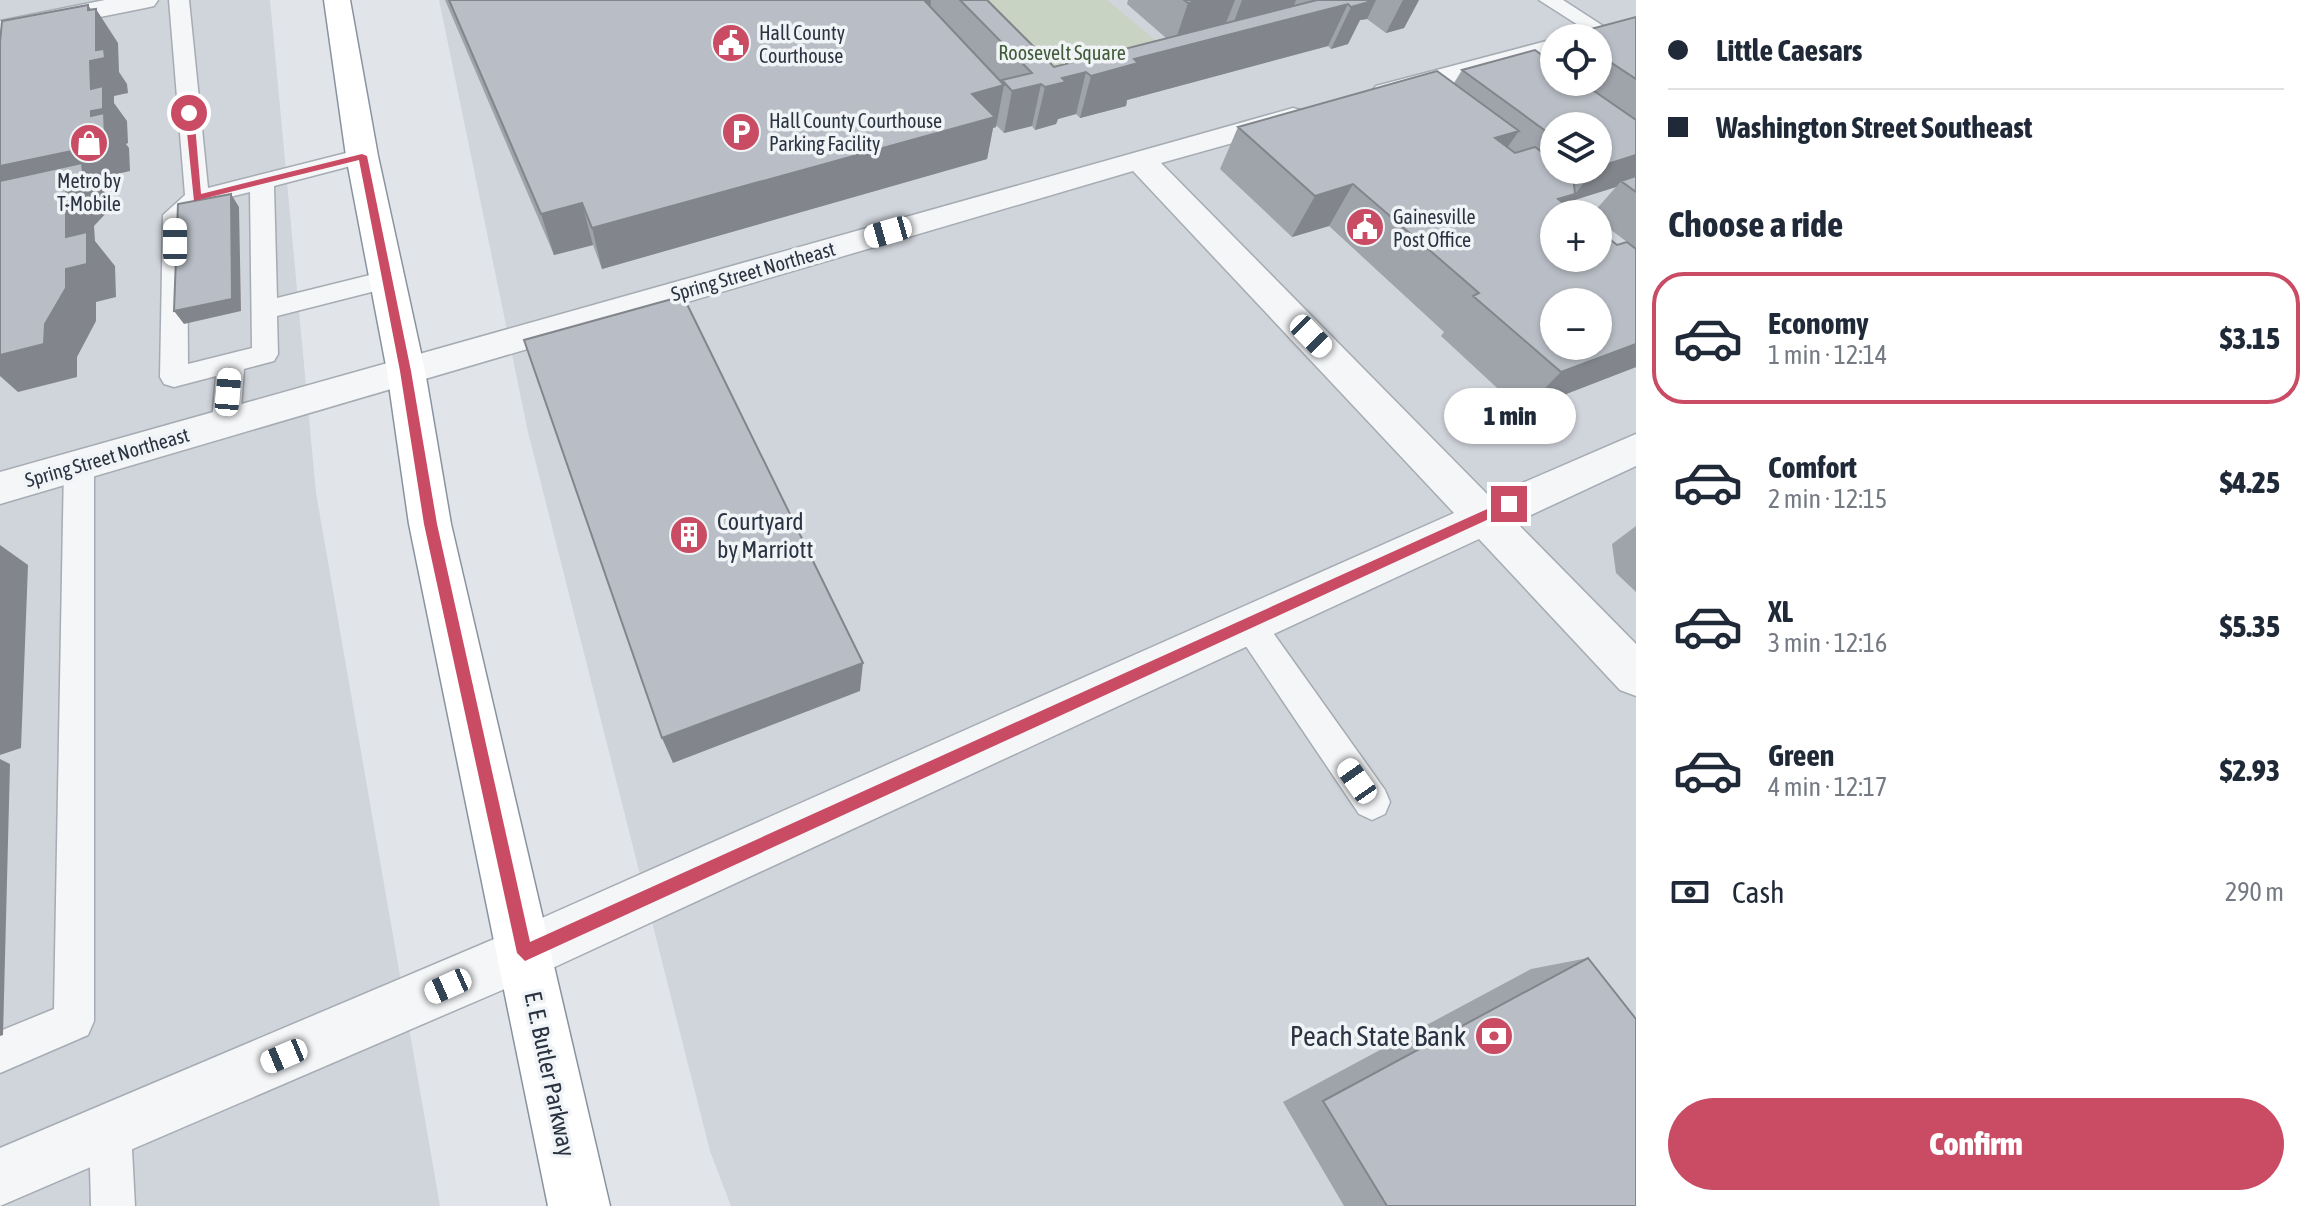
<!DOCTYPE html>
<meta charset="utf-8">
<style>
:root{--surface:#fff;--page:#f2f2f3;--text:#1f2937;--muted:#747a83;--line:#e0e1e3;--accent:#c94b64}
body{margin:0;font-family:"Asap Condensed",sans-serif;background:var(--page);color:var(--text);height:100vh;display:flex;flex-direction:column;font-size:30px;white-space:nowrap}
*{box-sizing:border-box;margin:0}
p{font-size:26px;color:var(--muted)}
.icon{flex:none;width:44px;height:44px;fill:none;stroke:currentColor;stroke-width:2;stroke-linecap:round;stroke-linejoin:round}
.map{position:relative;flex:1;overflow:hidden}
.sheet{display:flex;flex-direction:column;background:var(--surface);width:680px}
.sheet>*{flex:none}
.top-card{display:grid;align-content:center;height:176px;padding:0 32px;background:var(--surface)}
.buttons{position:absolute;left:1540px;top:24px;display:grid;gap:16px}
.buttons a{display:grid;place-items:center;width:72px;height:72px;border-radius:50%;background:var(--surface);box-shadow:0 2px 6px #0004;font-size:40px}
.end{position:absolute;width:36px;height:36px;margin:-18px;border:10px solid #c94b64;background:#fff;box-shadow:0 0 0 4px #fff}
.from{border-radius:50%}
.bubble{position:absolute;height:56px;border-radius:28px;background:var(--surface);box-shadow:0 2px 6px #0004;font-size:26px;font-weight:800;line-height:56px;text-align:center}
.car{position:absolute;width:24px;height:48px;margin:-24px -12px;border-radius:10px;box-shadow:0 0 6px 2px #0007;background:linear-gradient(#fff 24%,#345 0 40%,#fff 0 76%,#345 0 86%,#fff 0)}
.top-card b{display:flex;align-items:center;gap:28px;height:76px;font-size:30px}
.top-card b+b{border-top:2px solid var(--line)}
.top-card i{width:20px;height:20px;background:var(--text)}
ul{padding:0;list-style:none}
li{display:flex;align-items:center;gap:24px;height:132px;margin:0 16px 12px;padding:0 16px;border:4px solid transparent;border-radius:32px}
li div{flex:1}
li b{display:block;font-size:30px}
li em{font-style:normal;font-weight:800}
li.current{border-color:var(--accent)}
li>.icon{width:72px;height:72px;stroke-width:1.5}
h2{padding:0 32px;font-size:36px;line-height:96px}
.pay{display:flex;align-items:center;gap:20px;height:88px;padding:0 32px;font-size:30px}
.pay p{margin-inline-start:auto}
.primary-button{display:flex;gap:16px;margin-top:auto;padding:16px 32px}
.primary-button a{flex:1;height:92px;border-radius:48px;background:var(--accent);color:#fff;font-size:32px;font-weight:800;line-height:92px;text-align:center}
main{display:flex;flex:1;min-height:0}
.map>svg:first-child{display:block}
.built{fill:#d0d4db;fill-rule:evenodd}
.green{fill:#c8d3c3}
.lines{fill:none;stroke-linecap:round;stroke-linejoin:round}
.lane-casing{stroke:#a6acb3;stroke-width:3}
.street-casing{stroke:#a6acb3;stroke-width:3}
.highway-casing{stroke:#8993a0;stroke-width:3}
.lane{fill:#f4f6f8;fill-rule:evenodd}
.street{fill:#f4f6f8;fill-rule:evenodd}
.highway{fill:#fff;fill-rule:evenodd}
.wall{fill:#9fa3aa;fill-rule:evenodd}
.shaded-wall{fill:#82858b}
.building{fill:#b9bec6;stroke:#82858b;stroke-width:2;fill-rule:evenodd}
.route{fill:#c94b64}
.labels{text-anchor:middle;dominant-baseline:central;stroke-width:7;stroke-linejoin:round;paint-order:stroke}
.far-poi-label{font-size:20px;fill:#2a3341;stroke:#f1f4f7;text-anchor:start}
.far-park-label{font-size:20px;fill:#405c38;stroke:#f1f4f7}
.far-street-label{font-size:20px;fill:#2a3341;stroke:#f1f4f7}
.poi-label{font-size:24px;fill:#2a3341;stroke:#f1f4f7;text-anchor:start}
.street-label{font-size:24px;fill:#2a3341;stroke:#f1f4f7}
.near-poi-label{font-size:28px;fill:#2a3341;stroke:#f1f4f7;text-anchor:end}
</style>
<main>
<div class="map">
<svg width="1636" height="1206" viewBox="0 0 1636 1206">
<rect width="100%" height="100%" fill="#e1e5e9"/>
<!-- built -->
<path class="built" d="M 0,0 L 270,0 L 316,493 L 440,1206 L 0,1206 Z
M 439,0 L 1636,0 L 1636,1206 L 731,1206 L 710,1151 L 528,432 ZM 1554,38 L 1598,38 L 1598,82 L 1554,82 ZM 1554,126 L 1598,126 L 1598,170 L 1554,170 ZM 1554,214 L 1598,214 L 1598,258 L 1554,258 ZM 1554,302 L 1598,302 L 1598,346 L 1554,346 Z"/>
<!-- green -->
<path class="green" d="M 943,0 L 1107,0 L 1191,70 L 1045,109 Z"/>
<g class="lines">
<!-- lane casing -->
<g class="lane-casing">
<path id="lane" d="M 169,0 L 189,0 L 208,188 L 362,149 L 370,151 L 373,156 L 370,161 L 274,186 L 277,298 L 386,271 L 395,274 L 399,280 L 395,286 L 277,316 L 278,354 L 274,361 L 244,369 L 240,422 L 236,430 L 226,433 L 216,430 L 212,422 L 216,376 L 174,387 L 164,384 L 160,377 L 163,215 L 185,195 ZM 250,192 L 252,348 L 188,364 L 187,218 L 205,203 Z
M 1539,0 L 1563,0 L 1614,33 L 1604,39 L 1597,37 Z
M 79,454 L 89,457 L 94,465 L 94,1021 L 88,1035 L 0,1073 L 0,1031 L 54,1009 L 64,465 L 69,457 Z
M 1248,609 L 1259,613 L 1385,790 L 1390,802 L 1385,814 L 1372,820 L 1359,814 L 1237,633 L 1232,623 L 1237,613 Z
M 110,1110 L 125,1116 L 131,1131 L 135,1206 L 91,1206 L 89,1131 L 95,1116 Z"/>
</g>
<!-- street casing -->
<g class="street-casing">
<path id="street" d="M 105,0 L 158,0 L 154,6 L 145,8 L 0,37 L 0,21 Z
M 1554,39 L 1554,56 L 1386,101 L 1376,98 L 1371,92 L 1376,86 Z
M 1293,108 L 1304,111 L 1308,117 L 1304,123 L 1161,163 L 1490,497 L 1636,434 L 1636,466 L 1516,522 L 1636,644 L 1636,696 L 1620,690 L 1479,539 L 544,972 L 0,1206 L 0,1148 L 506,934 L 1454,513 L 1133,171 L 0,504 L 0,472 Z"/>
</g>
<!-- highway casing -->
<g class="highway-casing">
<path id="highway" d="M 324,0 L 350,0 L 378,156 L 425,371 L 451,524 L 610,1206 L 548,1206 L 409,524 L 387,371 L 346,156 Z"/>
</g>
<!-- lane -->
<use href="#lane" class="lane"/>
<!-- street -->
<use href="#street" class="street"/>
<!-- highway -->
<use href="#highway" class="highway"/>
</g>
<!-- wall -->
<path class="wall" d="M 445,0 L 987,0 L 1054,67 L 1166,38 L 1127,4 L 1128,0 L 1419,0 L 1404,28 L 1386,33 L 1367,19 L 1360,20 L 1348,44 L 1331,49 L 1328,46 L 1127,100 L 1126,106 L 1080,118 L 1076,114 L 1058,119 L 1056,124 L 1035,130 L 1032,126 L 1004,133 L 996,125 L 996,127 L 993,128 L 987,159 L 602,269 L 593,245 L 554,255 Z
M 1636,17 L 1636,367 L 1522,411 L 1441,336 L 1444,332 L 1329,226 L 1292,237 L 1220,169 L 1238,127 L 1454,83 L 1462,70 L 1550,61 L 1554,56 L 1554,82 L 1598,82 L 1598,38 L 1566,38 L 1568,35 ZM 1554,126 L 1598,170 L 1554,170 ZM 1616,187 L 1592,214 L 1598,214 L 1598,220 L 1627,242 L 1617,245 L 1565,205 L 1568,202 Z
M 1636,526 L 1636,592 L 1616,573 L 1612,544 Z
M 1588,958 L 1636,1206 L 1344,1206 L 1283,1102 L 1531,969 Z"/>
<!-- shaded-wall -->
<path class="shaded-wall" d="M 900,0 L 931,0 L 930,11 Z
M 1200,0 L 1235,0 L 1222,33 L 1174,45 L 1188,3 Z
M 1242,0 L 1296,0 L 1288,20 L 1341,0 L 1376,0 L 1367,19 L 1360,20 L 1348,44 L 1331,49 L 1351,7 L 1348,4 L 1328,46 L 1127,100 L 1126,106 L 1080,118 L 1091,76 L 1134,59 L 1229,35 Z
M 1403,0 L 1419,0 L 1404,28 L 1386,33 Z
M 88,5 L 96,17 L 96,9 L 118,43 L 119,72 L 127,84 L 128,93 L 114,96 L 114,103 L 127,121 L 128,143 L 126,144 L 129,148 L 130,171 L 117,174 L 117,181 L 99,185 L 109,198 L 110,209 L 94,226 L 95,241 L 115,266 L 116,297 L 96,302 L 96,321 L 77,357 L 77,377 L 18,392 L 0,376 L 0,355 L 45,324 L 0,210 L 0,42 L 91,116 L 90,61 L 96,50 Z
M 1086,72 L 1076,114 L 1058,119 L 1056,124 L 1035,130 L 1045,87 L 1062,78 Z
M 1041,84 L 1032,126 L 1004,133 L 1012,91 Z
M 1004,85 L 996,127 L 993,128 L 987,159 L 602,269 L 592,228 L 972,94 Z
M 1519,131 L 1489,173 L 1495,138 Z
M 1636,155 L 1636,180 L 1621,181 L 1616,187 L 1568,202 L 1558,214 L 1558,199 L 1575,194 L 1594,170 L 1598,170 L 1598,167 Z
M 1353,184 L 1329,226 L 1292,237 L 1315,196 Z
M 231,194 L 239,207 L 241,311 L 184,324 L 174,311 Z
M 582,203 L 593,245 L 554,255 L 541,214 Z
M 1636,344 L 1636,367 L 1522,411 L 1561,372 Z
M 0,545 L 28,565 L 21,748 L 0,755 Z
M 863,663 L 860,691 L 673,763 L 662,738 Z
M 0,759 L 10,764 L 3,1035 L 0,1036 Z"/>
<!-- building -->
<path class="building" d="M 449,0 L 924,0 L 1004,85 L 972,94 L 995,117 L 592,228 L 582,203 L 541,214 Z
M 960,0 L 987,0 L 1054,67 L 1317,0 L 1366,0 L 1369,2 L 1351,7 L 1348,4 L 1134,59 L 1138,63 L 1091,76 L 1086,72 L 1062,78 L 1066,82 L 1045,87 L 1041,84 L 1012,91 L 1002,80 L 1032,73 Z
M 1184,0 L 1200,0 L 1188,3 Z
M 88,5 L 88,10 L 96,9 L 96,50 L 104,49 L 105,58 L 90,61 L 91,89 L 103,86 L 103,109 L 91,111 L 91,116 L 104,113 L 105,137 L 91,140 L 91,147 L 0,166 L 0,42 L 2,21 Z
M 1636,17 L 1636,79 L 1598,54 L 1598,38 L 1573,38 L 1568,35 Z
M 1535,50 L 1554,64 L 1554,82 L 1581,82 L 1636,120 L 1636,155 L 1598,167 L 1598,126 L 1554,126 L 1554,137 L 1462,70 Z
M 1437,71 L 1519,131 L 1495,138 L 1515,153 L 1535,147 L 1554,161 L 1554,170 L 1566,170 L 1573,175 L 1575,194 L 1558,199 L 1577,214 L 1554,214 L 1554,258 L 1598,258 L 1598,230 L 1617,245 L 1627,242 L 1636,249 L 1636,344 L 1561,372 L 1473,296 L 1479,293 L 1353,184 L 1315,196 L 1238,127 ZM 1554,302 L 1598,302 L 1598,346 L 1554,346 Z
M 82,163 L 83,174 L 66,192 L 66,237 L 87,232 L 87,264 L 66,269 L 66,288 L 45,324 L 44,344 L 0,355 L 0,181 Z
M 1636,176 L 1636,192 L 1621,181 Z
M 231,194 L 232,299 L 174,311 L 178,204 Z
M 683,296 L 863,663 L 662,738 L 524,340 Z
M 1588,958 L 1636,1019 L 1636,1206 L 1387,1206 L 1323,1101 Z"/>
<!-- route -->
<path class="route" d="M 189,111 L 194,113 L 201,194 L 362,154 L 367,156 L 411,371 L 437,524 L 530,942 L 1505,501 L 1509,499 L 1515,504 L 1513,508 L 525,961 L 517,953 L 424,524 L 400,371 L 359,160 L 194,201 L 185,113 Z"/>
<!-- icons -->
<defs>
<g id="civic-disc" transform="scale(2)"><circle r="9.5" fill="#c94b64" stroke="#f1f4f7"/><path d="M-.6-6.5H3V-4.5H.6V-3L4-1V1h2V6H-6V1h2V-1L-.6-3ZM-1.2 2.5V6h2.4V2.5Z" fill="#fff"/></g>
<g id="parking-disc" transform="scale(2)"><circle r="9.5" fill="#c94b64" stroke="#f1f4f7"/><path d="M-3.5-5.5H1a3.5 3.5 0 0 1 0 7H-1V5.5H-3.5ZM-1-3.4V-.6H.8a1.4 1.4 0 0 0 0-2.8Z" fill="#fff"/></g>
<g id="shop-disc" transform="scale(2)"><circle r="9.5" fill="#c94b64" stroke="#f1f4f7"/><path d="M-5-2.5h2.3a2.7 3.5 0 0 1 5.4 0H5L5.5 6h-11ZM-1.5-2.5h3a1.5 2.3 0 0 0-3 0Z" fill="#fff"/></g>
<g id="building-disc" transform="scale(2)"><circle r="9.5" fill="#c94b64" stroke="#f1f4f7"/><path d="M-4-6H4V6H1V3H-1V6H-4ZM-2.5-4.3h1.7v1.8h-1.7ZM.8-4.3h1.7v1.8H.8ZM-2.5-1h1.7V.8h-1.7ZM.8-1h1.7V.8H.8Z" fill="#fff"/></g>
<g id="bank-disc" transform="scale(2)"><circle r="9.5" fill="#c94b64" stroke="#f1f4f7"/><path d="M-6-4H6V4H-6ZM0-2.3a2.3 2.3 0 1 0 0 4.6a2.3 2.3 0 1 0 0-4.6Z" fill="#fff"/></g>
</defs>
<g fill-rule="evenodd">
<use href="#civic-disc" x="731" y="43"/>
<use href="#parking-disc" x="741" y="132"/>
<use href="#shop-disc" x="89" y="143"/>
<use href="#civic-disc" x="1365" y="227"/>
<use href="#building-disc" x="689" y="535"/>
<use href="#bank-disc" x="1494" y="1036"/>
</g>
<g class="labels">
<!-- far-poi labels -->
<g class="far-poi-label">
<text x="759" y="32">Hall County<tspan x="759" dy="23">Courthouse</tspan></text>
<text x="769" y="120">Hall County Courthouse<tspan x="769" dy="23">Parking Facility</tspan></text>
<text x="89" y="180" text-anchor="middle">Metro by<tspan x="89" dy="23">T-Mobile</tspan></text>
<text x="1393" y="216">Gainesville<tspan x="1393" dy="23">Post Office</tspan></text>
</g>
<!-- far-park labels -->
<g class="far-park-label">
<text x="1062" y="52">Roosevelt Square</text>
</g>
<!-- far-street labels -->
<g class="far-street-label">
<text transform="translate(753 271) rotate(-16)">Spring Street Northeast</text>
<text transform="translate(107 457) rotate(-16)">Spring Street Northeast</text>
</g>
<!-- poi labels -->
<g class="poi-label">
<text x="717" y="521">Courtyard<tspan x="717" dy="28">by Marriott</tspan></text>
</g>
<!-- street labels -->
<g class="street-label">
<text transform="translate(550 1074) rotate(78)">E. E. Butler Parkway</text>
</g>
<!-- near-poi labels -->
<g class="near-poi-label">
<text x="1466" y="1036">Peach State Bank</text>
</g>
</g>
</svg>
<div class="buttons">
<a><svg class="icon" aria-label="locate" viewBox="0 0 24 24"><circle cx="12" cy="12" r="6"/><path d="M12 2v4M12 18v4M2 12h4M18 12h4"/></svg></a>
<a><svg class="icon" aria-label="layers" viewBox="0 0 24 24"><path d="M12 4l9 5-9 5-9-5zM3 14l9 5 9-5"/></svg></a>
<a>+</a>
<a>−</a>
</div>
<i class="end from" style="left:189px;top:113px"></i>
<i class="end" style="left:1509px;top:504px"></i>
<div class="bubble" style="left:1444px;top:388px;width:132px">1 min</div>
<i class="car" style="left:888px;top:232px;rotate:254deg"></i>
<i class="car" style="left:175px;top:242px;rotate:0deg"></i>
<i class="car" style="left:1311px;top:336px;rotate:136deg"></i>
<i class="car" style="left:228px;top:392px;rotate:5deg"></i>
<i class="car" style="left:1357px;top:781px;rotate:325deg"></i>
<i class="car" style="left:448px;top:986px;rotate:246deg"></i>
<i class="car" style="left:284px;top:1056px;rotate:247deg"></i>
</div>
<section class="sheet">
<div class="top-card">
<b><i class="from"></i>Little Caesars</b>
<b><i></i>Washington Street Southeast</b>
</div>
<h2>Choose a ride</h2>
<ul>
<li class="current"><svg class="icon" aria-label="car" viewBox="0 0 24 24"><path d="M5 17H2v-5l4-1 3-4h7l3 4 3 1v5h-3M9 17h6M6 11h13"/><circle cx="7" cy="17" r="2"/><circle cx="17" cy="17" r="2"/></svg><div><b>Economy</b><p>1 min · 12:14</p></div><em>$3.15</em></li>
<li><svg class="icon" aria-label="car" viewBox="0 0 24 24"><path d="M5 17H2v-5l4-1 3-4h7l3 4 3 1v5h-3M9 17h6M6 11h13"/><circle cx="7" cy="17" r="2"/><circle cx="17" cy="17" r="2"/></svg><div><b>Comfort</b><p>2 min · 12:15</p></div><em>$4.25</em></li>
<li><svg class="icon" aria-label="car" viewBox="0 0 24 24"><path d="M5 17H2v-5l4-1 3-4h7l3 4 3 1v5h-3M9 17h6M6 11h13"/><circle cx="7" cy="17" r="2"/><circle cx="17" cy="17" r="2"/></svg><div><b>XL</b><p>3 min · 12:16</p></div><em>$5.35</em></li>
<li><svg class="icon" aria-label="car" viewBox="0 0 24 24"><path d="M5 17H2v-5l4-1 3-4h7l3 4 3 1v5h-3M9 17h6M6 11h13"/><circle cx="7" cy="17" r="2"/><circle cx="17" cy="17" r="2"/></svg><div><b>Green</b><p>4 min · 12:17</p></div><em>$2.93</em></li>
</ul>
<div class="pay"><svg class="icon" aria-label="cash" viewBox="0 0 24 24"><path d="M3 7h18v10H3z"/><circle cx="12" cy="12" r="2"/></svg>Cash<p>290 m</p></div>
<div class="primary-button"><a>Confirm</a></div>
</section>
</main>
